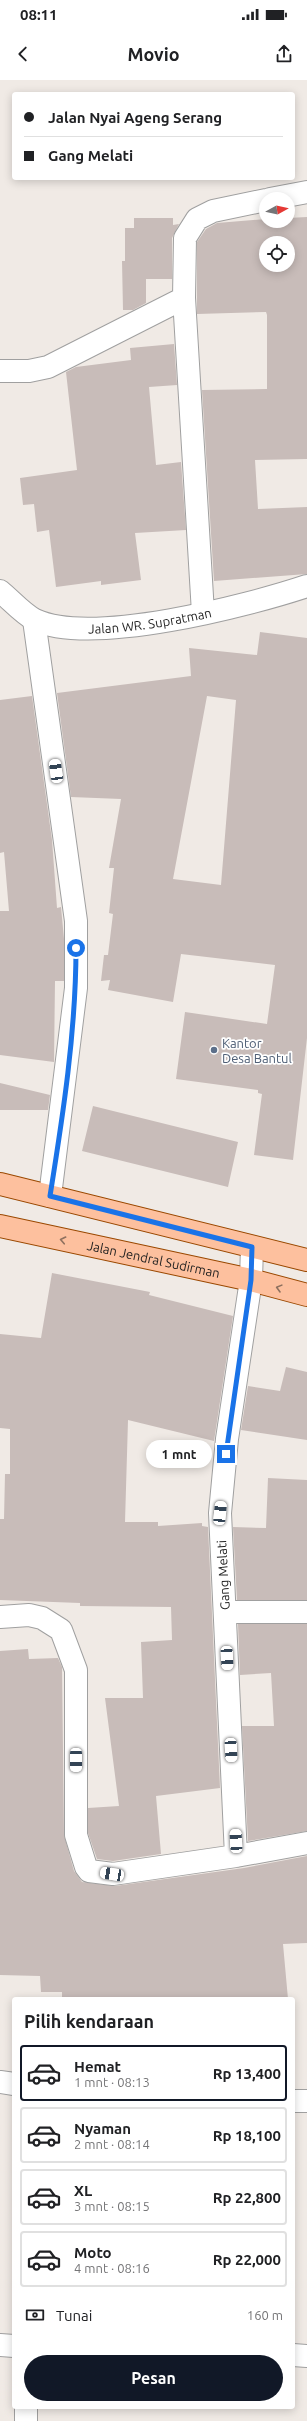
<!DOCTYPE html>
<html lang="id">
<meta charset="utf-8">
<style>
:root{--surface:#fff;--page:#f2f2f2;--text:#202124;--muted:#757577;--line:#e0e0e0;--accent:#111827}
body{margin:0;font-family:Ubuntu,sans-serif;background:var(--page);color:var(--text);height:100vh;display:flex;flex-direction:column;font-size:15px;white-space:nowrap}
*{box-sizing:border-box;margin:0}
p{font-size:13px;color:var(--muted)}
.icon{flex:none;width:22px;height:22px;fill:none;stroke:currentColor;stroke-width:2;stroke-linecap:round;stroke-linejoin:round}
.map{position:relative;flex:1;overflow:hidden}
.panel{position:absolute;left:12px;top:1917px;width:283px;height:412px;display:flex;flex-direction:column;background:var(--surface);border-radius:4px;box-shadow:0 2px 10px #0003}
.panel>*{flex:none}
.banner{position:absolute;left:12px;top:12px;width:283px;height:88px;border-radius:4px;box-shadow:0 2px 10px #0003;display:grid;align-content:center;height:88px;padding:0 12px;background:var(--surface)}
.needle{width:26px;rotate:82deg}
.fabs{position:absolute;left:259px;top:112px;display:grid;gap:8px}
.fabs a{display:grid;place-items:center;width:36px;height:36px;border-radius:50%;background:var(--surface);box-shadow:0 2px 10px #0003;font-size:20px}
.end{position:absolute;width:18px;height:18px;margin:-9px;border:5px solid #1a73e8;background:#fff;box-shadow:0 0 0 2px #fff}
.from{border-radius:50%}
.bubble{position:absolute;height:28px;border-radius:14px;background:var(--surface);box-shadow:0 2px 10px #0003;font-size:13px;font-weight:700;line-height:28px;text-align:center}
.car{position:absolute;width:12px;height:24px;margin:-12px -6px;border-radius:5px;box-shadow:0 0 3px 1px #0007;background:linear-gradient(#fff 24%,#345 0 40%,#fff 0 76%,#345 0 86%,#fff 0)}
.banner b{display:flex;align-items:center;gap:14px;height:38px;font-size:15px}
.banner b+b{border-top:1px solid var(--line)}
.banner i{width:10px;height:10px;background:var(--text)}
ul{padding:0;list-style:none}
li{display:flex;align-items:center;gap:12px;height:56px;margin:0 8px 6px;padding:0 4px;border:2px solid var(--line);border-radius:4px}
li div{flex:1}
li b{display:block;font-size:15px}
li em{font-style:normal;font-weight:700}
li.active{border-color:var(--accent)}
li>.icon{width:36px;height:36px;stroke-width:1.5}
h2{padding:0 12px;font-size:18px;line-height:48px}
.pay{display:flex;align-items:center;gap:10px;height:44px;padding:0 12px;font-size:15px}
.pay p{margin-inline-start:auto}
.primary-button{display:flex;gap:8px;margin-top:auto;padding:8px 12px}
.primary-button a{flex:1;height:46px;border-radius:24px;background:var(--accent);color:#fff;font-size:16px;font-weight:700;line-height:46px;text-align:center}
.status{display:flex;justify-content:space-between;align-items:center;height:28px;padding:0 20px;background:var(--surface);direction:ltr}
.status svg{height:11px;fill:currentColor}
header{display:flex;justify-content:space-between;align-items:center;height:52px;padding:0 12px;background:var(--surface);font-size:18px;font-weight:700}
.map>svg:first-child{display:block}
.building{fill:#c8bcb9;fill-rule:evenodd}
.lines{fill:none;stroke-linecap:round;stroke-linejoin:round}
.minor-casing{stroke:#a0a0a0;stroke-width:24}
.tertiary-casing{stroke:#a0a0a0;stroke-width:24}
.primary-casing{stroke:#9a4800;stroke-width:24}
.minor{stroke:#fff;stroke-width:22}
.tertiary{stroke:#fff;stroke-width:22}
.primary{stroke:#fdc09e;stroke-width:22}
.oneway{stroke:#8e705e}
.route{stroke:#1a73e8;stroke-width:5}
.service-dot{fill:#5c6f8a;stroke:#fff;stroke-width:1.5}
.labels{text-anchor:middle;dominant-baseline:central;stroke-width:3.5;stroke-linejoin:round;paint-order:stroke}
.street-label{font-size:13px;fill:#1f1f1f;stroke:#fff}
.service-label{font-size:13px;fill:#4e5e75;stroke:#fff;text-anchor:start}
</style>
<div class="status"><b>08:11</b><svg viewBox="0 0 49 12"><path d="M0 12V9h3v3zM5 12V6h3v6zM10 12V3h3v9zM15 12V0h3v12zM26 1h20v11H26zM47 4h2v5h-2z"/></svg></div>
<header><svg class="icon" aria-label="back" viewBox="0 0 24 24"><path d="M15 5l-7 7 7 7"/></svg>Movio<svg class="icon" aria-label="share" viewBox="0 0 24 24"><path d="M12 15V3M7 8l5-5 5 5M5 13v7h14v-7"/></svg></header>
<div class="map">
<svg width="307" height="2341" viewBox="0 0 307 2341">
<rect width="100%" height="100%" fill="#f0eae5"/>
<!-- building -->
<path class="building" d="M 307,137 L 307,379 L 255,380 L 258,429 L 307,427 L 307,494 L 214,501 L 202,310 L 267,309 L 267,235 L 266,232 L 197,234 L 197,162 L 206,149 L 217,143 L 266,139 L 266,141 L 288,141 L 288,138 ZM 266,163 L 288,163 L 288,185 L 266,185 Z
M 134,138 L 173,138 L 173,145 L 179,144 L 172,158 L 172,199 L 146,199 L 146,223 L 133,230 L 123,230 L 122,181 L 125,181 L 125,148 L 134,148 Z
M 174,264 L 177,305 L 149,307 L 156,385 L 181,382 L 186,450 L 135,453 L 141,500 L 101,505 L 101,501 L 56,507 L 49,450 L 37,452 L 34,424 L 23,425 L 20,398 L 77,390 L 66,292 L 76,287 L 131,280 L 130,268 Z
M 260,552 L 307,558 L 307,958 L 293,1080 L 254,1075 L 262,1014 L 258,1013 L 258,1010 L 176,999 L 185,932 L 267,944 L 275,885 L 181,874 L 173,922 L 108,910 L 110,900 L 101,901 L 104,875 L 108,875 L 113,834 L 109,833 L 114,788 L 109,788 L 121,719 L 71,717 L 57,613 L 191,596 L 189,568 L 257,575 ZM 207,616 L 236,620 L 221,805 L 173,799 Z
M 32,616 L 52,760 L 57,828 L 61,827 L 64,859 L 64,901 L 55,901 L 54,982 L 0,975 L 0,831 L 9,831 L 4,772 L 0,773 L 0,620 Z
M 0,1003 L 50,1015 L 48,1030 L 0,1030 Z
M 93,1026 L 238,1062 L 228,1107 L 82,1071 Z
M 52,1193 L 150,1212 L 149,1215 L 233,1236 L 214,1361 L 128,1340 L 125,1442 L 158,1442 L 158,1446 L 202,1443 L 202,1446 L 208,1447 L 220,1708 L 156,1716 L 161,1774 L 113,1781 L 97,1779 L 88,1753 L 88,1728 L 119,1726 L 105,1618 L 143,1618 L 141,1562 L 172,1560 L 171,1527 L 80,1526 L 80,1523 L 0,1520 L 0,1439 L 4,1439 L 5,1394 L 10,1394 L 10,1349 L 0,1348 L 0,1254 L 41,1258 Z
M 286,1287 L 307,1292 L 307,1360 L 241,1350 L 248,1306 L 280,1311 Z
M 268,1398 L 307,1400 L 307,1520 L 237,1520 L 233,1447 L 266,1448 Z
M 238,1544 L 307,1544 L 307,1751 L 248,1761 L 242,1646 L 274,1646 L 271,1593 L 240,1595 Z
M 28,1569 L 29,1579 L 58,1578 L 62,1587 L 64,1755 L 74,1791 L 82,1802 L 115,1806 L 244,1788 L 307,1776 L 307,1863 L 283,1864 L 288,1919 L 62,1919 L 62,1912 L 41,1912 L 40,1896 L 0,1895 L 0,1571 Z"/>
<g class="lines">
<!-- minor casing -->
<g class="minor-casing">
<path id="minor" d="M 270,119 L 307,112
M 0,291 L 29,291 L 48,287 L 184,218
M 203,533 L 184,218 L 185,158 L 197,139 L 213,131 L 266,120
M 225,1532 L 307,1532
M 0,1537 L 29,1535 L 42,1538 L 61,1550 L 76,1590 L 76,1755 L 86,1787 L 89,1791 L 113,1794 L 236,1776 L 307,1763
M 236,1776 L 220,1433 L 227,1359 L 251,1200 L 252,1167
M 0,2265 L 14,2266
M 293,2275 L 307,2276
M 26,2327 L 26,2341"/>
</g>
<!-- tertiary casing -->
<g class="tertiary-casing">
<g id="tertiary">
<path id="s1" d="M 0,511 C 11,520 23,534 35,540 C 92,566 247,526 307,506"/>
<path d="M 34,540 L 76,841 L 76,908 L 50,1116"/>
<path d="M 0,2002 L 14,2004"/>
<path d="M 293,2021 L 307,2021"/>
</g>
</g>
<!-- primary casing -->
<g class="primary-casing">
<g id="primary">
<path d="M 0,1104 L 307,1180"/>
<path id="s2" d="M 0,1146 L 251,1200 L 307,1215"/>
</g>
</g>
<!-- minor -->
<use href="#minor" class="minor"/>
<!-- tertiary -->
<use href="#tertiary" class="tertiary"/>
<!-- primary -->
<use href="#primary" class="primary"/>
</g>
<!-- one-way arrows -->
<defs><path id="oneway-chevron" d="M-2-3.5L2.5 0L-2 3.5" fill="none" stroke-width="1.6" stroke-linecap="round" stroke-linejoin="round"/></defs>
<g class="oneway">
<use href="#oneway-chevron" transform="translate(63 1160) rotate(-168)"/>
<use href="#oneway-chevron" transform="translate(279 1208) rotate(-165)"/>
</g>
<g class="lines">
<!-- route -->
<path class="route" d="M 76,868 C 76,951 63,1035 50,1116 L 252,1167 L 251,1200 L 226,1374"/>
</g>
<!-- markers -->
<circle class="service-dot" cx="214" cy="970" r="4"/>
<g class="labels">
<!-- street labels -->
<g class="street-label">
<text stroke="none"><textPath href="#s1" startOffset="162">Jalan WR. Supratman</textPath></text>
<text stroke="none"><textPath href="#s2" startOffset="157">Jalan Jendral Sudirman</textPath></text>
<text transform="translate(223 1495) rotate(-93)">Gang Melati</text>
</g>
<!-- service labels -->
<g class="service-label">
<text x="222" y="963">Kantor<tspan x="222" dy="15">Desa Bantul</tspan></text>
</g>
</g>
</svg>
<div class="fabs">
<a><svg class="needle" viewBox="-14 -14 28 28"><path d="M0-13l5 13h-10z" fill="#e53935"/><path d="M0 13l5-13h-10z" fill="#757577"/></svg></a>
<a><svg class="icon" aria-label="locate" viewBox="0 0 24 24"><circle cx="12" cy="12" r="6"/><path d="M12 2v4M12 18v4M2 12h4M18 12h4"/></svg></a>
</div>
<i class="end from" style="left:76px;top:868px"></i>
<i class="end" style="left:226px;top:1374px"></i>
<div class="bubble" style="left:146px;top:1360px;width:66px">1 mnt</div>
<i class="car" style="left:56px;top:691px;rotate:352deg"></i>
<i class="car" style="left:220px;top:1433px;rotate:6deg"></i>
<i class="car" style="left:227px;top:1578px;rotate:177deg"></i>
<i class="car" style="left:231px;top:1670px;rotate:177deg"></i>
<i class="car" style="left:76px;top:1680px;rotate:180deg"></i>
<i class="car" style="left:236px;top:1761px;rotate:357deg"></i>
<i class="car" style="left:112px;top:1794px;rotate:279deg"></i>
<div class="banner">
<b><i class="from"></i>Jalan Nyai Ageng Serang</b>
<b><i></i>Gang Melati</b>
</div>
<section class="panel">
<h2>Pilih kendaraan</h2>
<ul>
<li class="active"><svg class="icon" aria-label="car" viewBox="0 0 24 24"><path d="M5 17H2v-5l4-1 3-4h7l3 4 3 1v5h-3M9 17h6M6 11h13"/><circle cx="7" cy="17" r="2"/><circle cx="17" cy="17" r="2"/></svg><div><b>Hemat</b><p>1 mnt · 08:13</p></div><em>Rp 13,400</em></li>
<li><svg class="icon" aria-label="car" viewBox="0 0 24 24"><path d="M5 17H2v-5l4-1 3-4h7l3 4 3 1v5h-3M9 17h6M6 11h13"/><circle cx="7" cy="17" r="2"/><circle cx="17" cy="17" r="2"/></svg><div><b>Nyaman</b><p>2 mnt · 08:14</p></div><em>Rp 18,100</em></li>
<li><svg class="icon" aria-label="car" viewBox="0 0 24 24"><path d="M5 17H2v-5l4-1 3-4h7l3 4 3 1v5h-3M9 17h6M6 11h13"/><circle cx="7" cy="17" r="2"/><circle cx="17" cy="17" r="2"/></svg><div><b>XL</b><p>3 mnt · 08:15</p></div><em>Rp 22,800</em></li>
<li><svg class="icon" aria-label="car" viewBox="0 0 24 24"><path d="M5 17H2v-5l4-1 3-4h7l3 4 3 1v5h-3M9 17h6M6 11h13"/><circle cx="7" cy="17" r="2"/><circle cx="17" cy="17" r="2"/></svg><div><b>Moto</b><p>4 mnt · 08:16</p></div><em>Rp 22,000</em></li>
</ul>
<div class="pay"><svg class="icon" aria-label="cash" viewBox="0 0 24 24"><path d="M3 7h18v10H3z"/><circle cx="12" cy="12" r="2"/></svg>Tunai<p>160 m</p></div>
<div class="primary-button"><a>Pesan</a></div>
</section>
</div>
